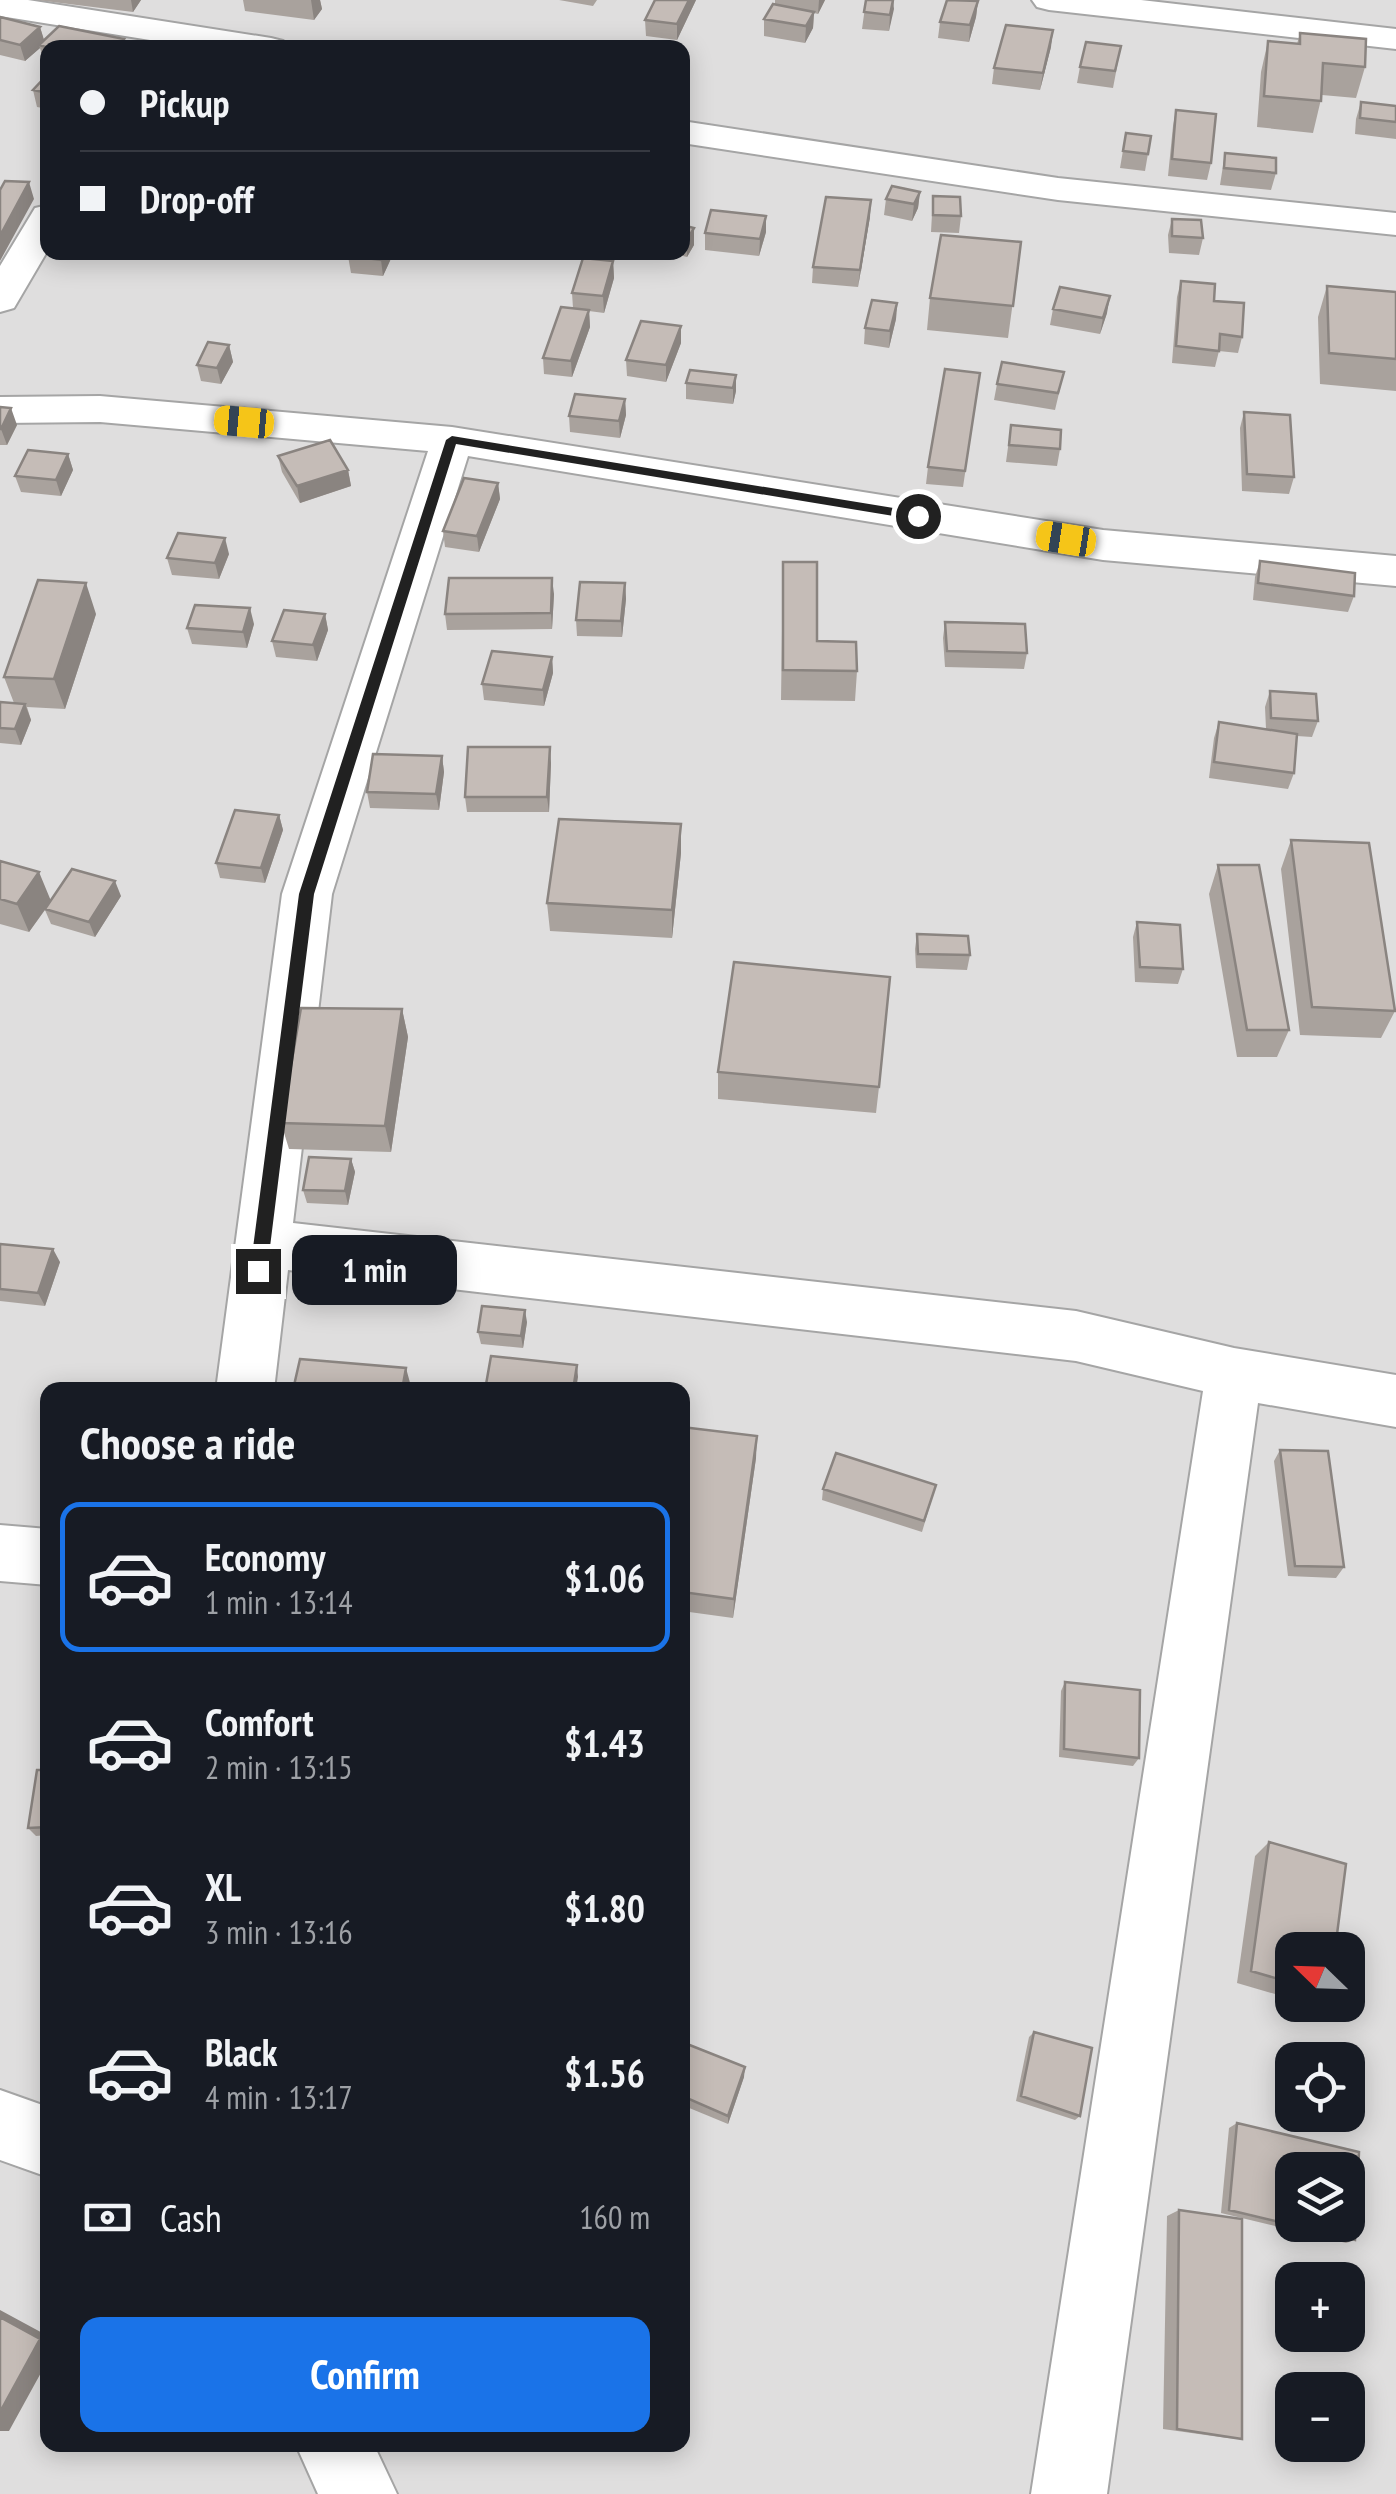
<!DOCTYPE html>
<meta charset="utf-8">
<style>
:root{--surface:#171b24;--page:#242831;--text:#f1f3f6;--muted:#9ea1a6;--line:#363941;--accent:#1a73e8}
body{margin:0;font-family:"PT Sans Narrow",sans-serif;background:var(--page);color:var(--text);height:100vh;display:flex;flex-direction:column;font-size:38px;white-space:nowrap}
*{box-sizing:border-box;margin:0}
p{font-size:32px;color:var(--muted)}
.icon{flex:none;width:55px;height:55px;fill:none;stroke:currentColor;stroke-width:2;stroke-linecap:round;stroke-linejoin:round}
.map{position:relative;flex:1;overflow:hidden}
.panel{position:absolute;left:40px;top:1382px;width:650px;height:1070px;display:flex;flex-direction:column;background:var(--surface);border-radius:20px;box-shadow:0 5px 25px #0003}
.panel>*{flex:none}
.hud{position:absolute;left:40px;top:40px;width:650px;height:220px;border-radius:20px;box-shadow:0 5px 25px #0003;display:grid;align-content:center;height:220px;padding:0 40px;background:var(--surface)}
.needle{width:65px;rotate:293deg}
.fabs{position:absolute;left:1275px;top:1932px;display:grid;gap:20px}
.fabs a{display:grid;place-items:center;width:90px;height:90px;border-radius:20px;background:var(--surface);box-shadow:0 5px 25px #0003;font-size:50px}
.end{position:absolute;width:45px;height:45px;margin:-22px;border:12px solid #212121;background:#fff;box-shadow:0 0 0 5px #fff}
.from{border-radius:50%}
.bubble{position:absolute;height:70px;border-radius:20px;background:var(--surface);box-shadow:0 5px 25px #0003;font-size:32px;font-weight:700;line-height:70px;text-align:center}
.car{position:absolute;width:30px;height:60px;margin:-30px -15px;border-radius:12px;box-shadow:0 0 8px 2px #0007;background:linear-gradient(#f5c518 24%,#345 0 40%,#f5c518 0 76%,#345 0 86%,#f5c518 0)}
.hud b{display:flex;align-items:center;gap:35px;height:95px;font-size:38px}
.hud b+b{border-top:2px solid var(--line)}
.hud i{width:25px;height:25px;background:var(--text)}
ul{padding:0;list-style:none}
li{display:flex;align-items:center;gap:30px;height:150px;margin:0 20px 15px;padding:0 20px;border:5px solid transparent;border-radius:20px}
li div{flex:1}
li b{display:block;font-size:38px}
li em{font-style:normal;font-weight:700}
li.on{border-color:var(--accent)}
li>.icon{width:90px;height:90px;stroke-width:1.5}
h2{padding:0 40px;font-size:45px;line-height:120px}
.pay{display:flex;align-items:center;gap:25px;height:110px;padding:0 40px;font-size:38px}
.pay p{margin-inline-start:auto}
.action{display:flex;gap:20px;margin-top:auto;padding:20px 40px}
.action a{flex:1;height:115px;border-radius:20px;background:var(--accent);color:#fff;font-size:40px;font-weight:700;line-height:115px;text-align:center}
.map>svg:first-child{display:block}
.residential{fill:#dfdede;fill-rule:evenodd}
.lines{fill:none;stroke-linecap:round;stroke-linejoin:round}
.street-casing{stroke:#a5a5a5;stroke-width:4}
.street{fill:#fff;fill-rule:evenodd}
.wall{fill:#a9a29d}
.shaded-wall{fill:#8a8480}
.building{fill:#c5bcb7;stroke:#8a8480;stroke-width:2.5;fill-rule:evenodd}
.route{fill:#212121}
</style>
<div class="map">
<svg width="1396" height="2494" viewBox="0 0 1396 2494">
<rect width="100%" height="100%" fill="#f1ede7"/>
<!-- residential -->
<path class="residential" d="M 0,0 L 1396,0 L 1396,2494 L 0,2494 ZM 48,48 L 682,48 L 682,252 L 48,252 ZM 48,1390 L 682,1390 L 682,2445 L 48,2445 ZM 1292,1950 L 1348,1950 L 1348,2005 L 1292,2005 ZM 1292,2060 L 1348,2060 L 1348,2115 L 1292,2115 ZM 1292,2170 L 1348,2170 L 1348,2225 L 1292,2225 ZM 1292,2280 L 1348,2280 L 1348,2335 L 1292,2335 ZM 1292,2390 L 1348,2390 L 1348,2445 L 1292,2445 Z"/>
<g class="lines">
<!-- street casing -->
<g class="street-casing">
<path id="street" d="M 0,0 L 28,0 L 271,38 L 283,41 L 288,48 L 200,48 L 0,16 Z
M 1032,0 L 1141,0 L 1396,29 L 1396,49 L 1049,10 L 1037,7 Z
M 682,121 L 1058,178 L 1396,213 L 1396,235 L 1058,200 L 682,143 Z
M 48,205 L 48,250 L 14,308 L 0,312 L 0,266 L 35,208 Z
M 100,396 L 452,427 L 1103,530 L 1396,556 L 1396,586 L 1103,560 L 468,456 L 332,894 L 293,1223 L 1076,1311 L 1234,1348 L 1396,1375 L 1396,1427 L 1258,1403 L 1107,2494 L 1031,2494 L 1203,1391 L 1076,1361 L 288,1270 L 274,1390 L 216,1390 L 282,894 L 428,451 L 100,422 L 0,423 L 0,397 Z
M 0,1525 L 48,1529 L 48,1585 L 0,1581 Z
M 0,2090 L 48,2107 L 48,2177 L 0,2160 Z
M 296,2445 L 374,2445 L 397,2494 L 318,2494 Z"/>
</g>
<!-- street -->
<use href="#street" class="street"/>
</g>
<!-- wall -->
<path class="wall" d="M 37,0 L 141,0 L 133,12 Z
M 243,0 L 320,0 L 322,9 L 314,20 L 245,11 Z
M 559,0 L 597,0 L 593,6 Z
M 655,0 L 696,0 L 677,40 L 646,36 L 645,20 Z
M 775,0 L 825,0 L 818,14 L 814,13 L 813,28 L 805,43 L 764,36 L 764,19 L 775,5 Z
M 866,0 L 894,0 L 889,31 L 862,29 Z
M 978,1 L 976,17 L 969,42 L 938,38 L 940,22 Z
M 0,17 L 40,27 L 44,41 L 124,39 L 126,48 L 48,48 L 48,63 L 44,62 L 40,48 L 25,61 L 0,55 Z
M 1300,33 L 1365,67 L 1356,98 L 1322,95 L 1313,133 L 1257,127 L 1261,72 L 1268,41 L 1297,44 Z
M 1121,46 L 1113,88 L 1077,83 L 1080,67 Z
M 1051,47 L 1040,90 L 992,84 L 994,68 Z
M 48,74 L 48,109 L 37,107 L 33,90 Z
M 1361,102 L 1396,106 L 1396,139 L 1355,134 L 1356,119 Z
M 1176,110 L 1211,163 L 1207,180 L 1168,176 L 1173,126 Z
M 1126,133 L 1151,136 L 1145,171 L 1120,168 Z
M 1225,153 L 1276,173 L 1271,190 L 1220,185 Z
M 920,192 L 918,208 L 912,221 L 884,215 L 886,199 Z
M 933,196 L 961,216 L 959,233 L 931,232 Z
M 766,216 L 766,232 L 759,256 L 705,250 L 705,233 Z
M 870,217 L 858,287 L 812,283 L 813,267 Z
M 1172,219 L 1203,238 L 1199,255 L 1169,253 L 1168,235 Z
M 682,225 L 694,228 L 694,245 L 687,257 L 667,252 L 682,252 Z
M 1021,242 L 1008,338 L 927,330 L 930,298 Z
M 350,252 L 394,252 L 383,276 L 351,273 L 348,256 Z
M 613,261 L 614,278 L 604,313 L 589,311 L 590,327 L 572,377 L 544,374 L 543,358 L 573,308 L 572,293 Z
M 1181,281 L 1214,301 L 1242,337 L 1238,353 L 1219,351 L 1215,367 L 1172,363 L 1177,297 Z
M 1327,286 L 1396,292 L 1396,391 L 1320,384 L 1318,317 Z
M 897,303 L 896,319 L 889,348 L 864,344 L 865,328 Z
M 1053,309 L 1107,313 L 1100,334 L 1050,325 Z
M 681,326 L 681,343 L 666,382 L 627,376 L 626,360 Z
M 229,345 L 233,362 L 221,384 L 201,381 L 197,365 Z
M 1064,372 L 1055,410 L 994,400 L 997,384 Z
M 980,373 L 963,487 L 926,484 L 928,467 Z
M 736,375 L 736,391 L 733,404 L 686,399 L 686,383 Z
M 625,399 L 626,415 L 620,438 L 570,432 L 569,416 Z
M 0,407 L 17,425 L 7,445 L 0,445 Z
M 1244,412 L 1294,477 L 1289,494 L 1242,491 L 1240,428 Z
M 1011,425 L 1060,449 L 1057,466 L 1006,462 Z
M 68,454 L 73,470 L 61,496 L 21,492 L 15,476 Z
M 278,456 L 348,470 L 351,486 L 300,503 L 282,472 Z
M 498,483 L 500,499 L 479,552 L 445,547 L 443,531 Z
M 229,554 L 219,579 L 172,575 L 167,558 Z
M 1260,561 L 1354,596 L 1348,612 L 1253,600 L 1255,577 Z
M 783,562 L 817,641 L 857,671 L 855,701 L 781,700 Z
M 625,583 L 626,599 L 622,637 L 577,636 L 576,620 Z
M 554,594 L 552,629 L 447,630 L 445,614 Z
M 96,614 L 65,709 L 27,707 L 31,720 L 21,745 L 0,743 L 0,702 L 14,703 L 4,677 Z
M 325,614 L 328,630 L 317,661 L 276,657 L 272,641 Z
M 945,622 L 1027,653 L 1024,669 L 945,667 L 943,638 Z
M 254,624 L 247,648 L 192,644 L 187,628 Z
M 552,657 L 553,673 L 544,706 L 484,700 L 482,684 Z
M 1270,691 L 1318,721 L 1312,737 L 1297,736 L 1294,773 L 1288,789 L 1209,778 L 1214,738 L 1219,722 L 1266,729 L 1265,707 Z
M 442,756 L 444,772 L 439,810 L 370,808 L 367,792 Z
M 551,763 L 549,812 L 467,812 L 465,797 Z
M 279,815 L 283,830 L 265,883 L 220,878 L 216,863 Z
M 1291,840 L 1395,1011 L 1381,1038 L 1300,1035 L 1281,869 Z
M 681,853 L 672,938 L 550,931 L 547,903 Z
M 0,861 L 51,900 L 121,896 L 95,937 L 51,924 L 45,910 L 29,932 L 0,924 Z
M 1218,865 L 1289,1030 L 1277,1057 L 1237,1057 L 1209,894 Z
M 1137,922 L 1183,969 L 1178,984 L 1135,982 L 1133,937 Z
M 917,934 L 970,955 L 967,970 L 916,968 L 915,949 Z
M 402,1009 L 408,1037 L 391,1152 L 289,1149 L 281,1123 Z
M 718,1072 L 879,1087 L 876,1113 L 718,1099 Z
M 351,1159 L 355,1172 L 348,1205 L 307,1203 L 303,1190 Z
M 0,1244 L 60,1262 L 45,1306 L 0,1301 Z
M 527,1322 L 523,1348 L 481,1344 L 478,1332 Z
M 682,1427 L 756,1458 L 733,1618 L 682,1611 Z
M 1280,1450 L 1344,1567 L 1336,1578 L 1288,1576 L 1274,1461 Z
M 936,1485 L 922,1532 L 822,1500 L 823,1489 Z
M 1065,1682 L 1139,1758 L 1133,1766 L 1059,1757 L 1061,1691 Z
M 48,1770 L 48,1835 L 36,1836 L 28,1828 Z
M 1269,1842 L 1292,1950 L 1292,1999 L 1237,1983 L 1255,1856 Z
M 1034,2032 L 1080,2116 L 1075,2120 L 1016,2101 L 1029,2037 Z
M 682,2042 L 744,2077 L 728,2124 L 682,2105 Z
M 1237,2123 L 1355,2240 L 1346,2243 L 1221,2213 L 1229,2128 Z
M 1179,2210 L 1242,2439 L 1227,2438 L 1163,2429 L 1167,2216 Z"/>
<!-- shaded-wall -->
<path class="shaded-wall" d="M 131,0 L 141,0 L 133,12 Z
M 311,0 L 320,0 L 322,9 L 314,20 Z
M 689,0 L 696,0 L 677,40 L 677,24 Z
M 819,0 L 825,0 L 818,14 Z
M 893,0 L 894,9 L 889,31 L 890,15 Z
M 978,1 L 976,17 L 969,42 L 970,25 Z
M 814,12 L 813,28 L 805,43 L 806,26 Z
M 40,27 L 45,43 L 39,45 L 40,48 L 25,61 L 20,45 Z
M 1053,30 L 1051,47 L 1040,90 L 1043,73 Z
M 124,39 L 126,48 L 116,48 Z
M 29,182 L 34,199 L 0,261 L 0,236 Z
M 920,192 L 918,208 L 912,221 L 914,204 Z
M 871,200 L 870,217 L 858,287 L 860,270 Z
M 766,216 L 766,232 L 759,256 L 760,239 Z
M 694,228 L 694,245 L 687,257 L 687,240 Z
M 384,252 L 394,252 L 383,276 L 381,260 Z
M 613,261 L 614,278 L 604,313 L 603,296 Z
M 1110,296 L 1107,313 L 1100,334 L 1103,318 Z
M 897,303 L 896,319 L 889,348 L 890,331 Z
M 589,310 L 590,327 L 572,377 L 571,361 Z
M 681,326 L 681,343 L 666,382 L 666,365 Z
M 229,345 L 233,362 L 221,384 L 217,368 Z
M 736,375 L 736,391 L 733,404 L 733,388 Z
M 625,399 L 626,415 L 620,438 L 619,421 Z
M 11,408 L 17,425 L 7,445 L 1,429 Z
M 68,454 L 73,470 L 61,496 L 56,480 Z
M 348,470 L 351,486 L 300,503 L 297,486 Z
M 498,483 L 500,499 L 479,552 L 477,536 Z
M 225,538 L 229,554 L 219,579 L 215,563 Z
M 552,578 L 554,594 L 552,629 L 551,613 Z
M 86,583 L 96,614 L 65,709 L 54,679 Z
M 625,583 L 626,599 L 622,637 L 621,621 Z
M 250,608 L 254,624 L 247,648 L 243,632 Z
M 325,614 L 328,630 L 317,661 L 313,645 Z
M 552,657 L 553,673 L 544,706 L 543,690 Z
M 25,704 L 31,720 L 21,745 L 15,729 Z
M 550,747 L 551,763 L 549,812 L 547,797 Z
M 442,756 L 444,772 L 439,810 L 436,794 Z
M 279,815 L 283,830 L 265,883 L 261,868 Z
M 681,824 L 681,853 L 672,938 L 672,910 Z
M 39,872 L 51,901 L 29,932 L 17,904 Z
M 115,881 L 121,896 L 95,937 L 89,922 Z
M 402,1009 L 408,1037 L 391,1152 L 385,1126 Z
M 351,1159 L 355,1172 L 348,1205 L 345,1191 Z
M 53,1249 L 60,1262 L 45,1306 L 38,1293 Z
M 525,1310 L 527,1322 L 523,1348 L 521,1336 Z
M 577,1365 L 578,1377 L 576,1390 L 573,1390 Z
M 406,1368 L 412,1390 L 402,1390 Z
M 757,1436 L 756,1458 L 733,1618 L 734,1599 Z
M 745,2067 L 744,2077 L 728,2124 L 728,2116 Z
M 0,2310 L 48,2336 L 48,2360 L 9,2431 L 0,2431 Z"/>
<!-- building -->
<path class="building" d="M 655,0 L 689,0 L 677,24 L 645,20 Z
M 866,0 L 893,0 L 890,15 L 864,12 Z
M 947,0 L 978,1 L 970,25 L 940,22 Z
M 773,4 L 814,12 L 806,26 L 764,19 Z
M 0,17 L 40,27 L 20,45 L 0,40 Z
M 1006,25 L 1053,30 L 1043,73 L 994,68 Z
M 59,26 L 124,39 L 116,48 L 49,48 L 39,45 Z
M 1300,33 L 1366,39 L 1365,67 L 1323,63 L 1321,101 L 1264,96 L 1268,41 L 1300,44 Z
M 1086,42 L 1121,46 L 1115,71 L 1080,67 Z
M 48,74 L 48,93 L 33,90 Z
M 1361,102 L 1396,106 L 1396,122 L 1360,118 Z
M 1176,110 L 1216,114 L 1211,163 L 1172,159 Z
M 1126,133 L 1151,136 L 1148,154 L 1123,151 Z
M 1225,153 L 1276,158 L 1276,173 L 1224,168 Z
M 5,181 L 29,182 L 0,236 L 0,190 Z
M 892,186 L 920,192 L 914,204 L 886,199 Z
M 933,196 L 960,197 L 961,216 L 933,215 Z
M 826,197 L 871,200 L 860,270 L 813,267 Z
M 711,210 L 766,216 L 760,239 L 705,233 Z
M 1172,219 L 1201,220 L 1203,238 L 1172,236 Z
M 682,225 L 694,228 L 687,240 L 682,239 Z
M 941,235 L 1021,242 L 1013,306 L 930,298 Z
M 350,252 L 384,252 L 381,260 L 348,256 Z
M 583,258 L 613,261 L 603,296 L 572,293 Z
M 1181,281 L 1215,284 L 1214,301 L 1244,303 L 1242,337 L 1220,334 L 1219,351 L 1176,346 Z
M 1327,286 L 1396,292 L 1396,359 L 1329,353 Z
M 1060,287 L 1110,296 L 1103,318 L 1053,309 Z
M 872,300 L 897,303 L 890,331 L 865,328 Z
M 561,307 L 589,310 L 571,361 L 543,358 Z
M 641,321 L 681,326 L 666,365 L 626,360 Z
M 208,342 L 229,345 L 217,368 L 197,365 Z
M 1002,362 L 1064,372 L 1058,393 L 997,384 Z
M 945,369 L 980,373 L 965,471 L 928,467 Z
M 690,370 L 736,375 L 733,388 L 686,383 Z
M 575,394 L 625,399 L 619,421 L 569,416 Z
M 0,407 L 11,408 L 1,429 L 0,429 Z
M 1244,412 L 1290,415 L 1294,477 L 1247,474 Z
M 1011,425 L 1061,430 L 1060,449 L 1009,445 Z
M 330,440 L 348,470 L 297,486 L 278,456 Z
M 28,450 L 68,454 L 56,480 L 15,476 Z
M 464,478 L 498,483 L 477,536 L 443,531 Z
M 178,533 L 225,538 L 215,563 L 167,558 Z
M 1260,561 L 1355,573 L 1354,596 L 1258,583 Z
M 783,562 L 817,562 L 817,641 L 856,642 L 857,671 L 783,670 Z
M 449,578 L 552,578 L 551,613 L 445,614 Z
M 38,580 L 86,583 L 54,679 L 4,677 Z
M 580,582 L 625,583 L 621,621 L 576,620 Z
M 195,605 L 250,608 L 243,632 L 187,628 Z
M 284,610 L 325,614 L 313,645 L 272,641 Z
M 945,622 L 1025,624 L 1027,653 L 947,651 Z
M 492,651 L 552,657 L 543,690 L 482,684 Z
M 1270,691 L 1316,694 L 1318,721 L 1271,718 Z
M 0,702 L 25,704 L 15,729 L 0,728 Z
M 1219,722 L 1297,734 L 1294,773 L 1214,762 Z
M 468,747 L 550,747 L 547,797 L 465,797 Z
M 373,754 L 442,756 L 436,794 L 367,792 Z
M 235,810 L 279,815 L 261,868 L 216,863 Z
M 559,819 L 681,824 L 672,910 L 547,903 Z
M 1291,840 L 1369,843 L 1395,1011 L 1312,1007 Z
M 0,861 L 39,872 L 17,904 L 0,899 Z
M 1218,865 L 1259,865 L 1289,1030 L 1247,1030 Z
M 72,869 L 115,881 L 89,922 L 45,909 Z
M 1137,922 L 1180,925 L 1183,969 L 1140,967 Z
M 917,934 L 968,936 L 970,955 L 918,954 Z
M 734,962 L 890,977 L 879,1087 L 718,1072 Z
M 301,1008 L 402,1009 L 385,1126 L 281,1123 Z
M 309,1157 L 351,1159 L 345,1191 L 303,1190 Z
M 0,1244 L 53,1249 L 38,1293 L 0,1289 Z
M 482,1306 L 525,1310 L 521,1336 L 478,1332 Z
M 491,1356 L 577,1365 L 573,1390 L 485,1390 Z
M 300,1359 L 406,1368 L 402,1390 L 293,1390 Z
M 682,1427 L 757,1436 L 734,1599 L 682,1592 Z
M 1280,1450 L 1328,1451 L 1344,1567 L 1295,1566 Z
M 836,1453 L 936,1485 L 924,1521 L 823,1489 Z
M 1065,1682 L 1140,1690 L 1139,1758 L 1064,1749 Z
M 37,1770 L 48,1770 L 48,1827 L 28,1828 Z
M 1269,1842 L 1346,1864 L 1335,1950 L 1292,1950 L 1292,1983 L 1251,1971 Z
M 1034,2032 L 1092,2048 L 1080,2116 L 1021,2096 Z
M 682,2042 L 745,2067 L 728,2116 L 682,2096 Z
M 1237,2123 L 1359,2152 L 1355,2240 L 1229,2210 ZM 1292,2170 L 1348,2170 L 1348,2225 L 1292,2225 Z
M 1179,2210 L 1242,2219 L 1242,2439 L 1177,2429 Z
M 0,2317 L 40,2339 L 0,2412 Z"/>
<!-- route -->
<path class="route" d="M 452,436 L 918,512 L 925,516 L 918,520 L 456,444 L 314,894 L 267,1271 L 258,1278 L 250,1271 L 299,894 L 446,440 Z"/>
</svg>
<div class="fabs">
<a><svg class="needle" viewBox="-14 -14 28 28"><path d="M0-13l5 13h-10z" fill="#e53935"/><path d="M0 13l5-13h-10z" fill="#9ea1a6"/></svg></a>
<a><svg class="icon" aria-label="locate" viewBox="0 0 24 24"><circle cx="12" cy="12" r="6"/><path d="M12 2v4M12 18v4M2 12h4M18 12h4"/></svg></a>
<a><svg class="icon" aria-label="layers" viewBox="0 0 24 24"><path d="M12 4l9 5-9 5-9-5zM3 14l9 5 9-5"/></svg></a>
<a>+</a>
<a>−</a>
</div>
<i class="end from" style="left:918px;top:516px"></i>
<i class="end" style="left:258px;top:1271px"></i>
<div class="bubble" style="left:292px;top:1235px;width:165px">1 min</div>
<i class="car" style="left:244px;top:422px;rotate:275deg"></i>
<i class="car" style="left:1066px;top:539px;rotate:279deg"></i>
<div class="hud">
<b><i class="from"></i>Pickup</b>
<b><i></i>Drop-off</b>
</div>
<section class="panel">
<h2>Choose a ride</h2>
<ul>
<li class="on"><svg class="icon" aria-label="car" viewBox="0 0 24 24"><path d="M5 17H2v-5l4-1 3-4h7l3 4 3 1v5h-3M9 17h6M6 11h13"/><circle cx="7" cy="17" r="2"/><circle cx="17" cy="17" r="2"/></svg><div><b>Economy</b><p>1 min · 13:14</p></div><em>$1.06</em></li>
<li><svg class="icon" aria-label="car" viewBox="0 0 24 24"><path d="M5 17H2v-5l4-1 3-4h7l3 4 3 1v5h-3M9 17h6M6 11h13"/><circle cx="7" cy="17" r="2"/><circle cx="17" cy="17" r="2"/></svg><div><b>Comfort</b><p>2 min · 13:15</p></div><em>$1.43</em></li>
<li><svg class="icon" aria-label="car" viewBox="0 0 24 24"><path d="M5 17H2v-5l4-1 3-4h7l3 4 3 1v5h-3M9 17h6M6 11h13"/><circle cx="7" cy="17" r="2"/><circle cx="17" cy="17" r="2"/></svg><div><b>XL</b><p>3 min · 13:16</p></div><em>$1.80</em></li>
<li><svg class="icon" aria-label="car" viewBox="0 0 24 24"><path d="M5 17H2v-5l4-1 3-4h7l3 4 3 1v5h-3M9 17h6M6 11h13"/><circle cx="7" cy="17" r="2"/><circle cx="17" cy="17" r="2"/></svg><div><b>Black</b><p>4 min · 13:17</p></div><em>$1.56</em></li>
</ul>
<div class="pay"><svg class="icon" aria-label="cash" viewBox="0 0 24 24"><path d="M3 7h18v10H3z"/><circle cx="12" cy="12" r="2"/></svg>Cash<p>160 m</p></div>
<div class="action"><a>Confirm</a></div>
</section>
</div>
